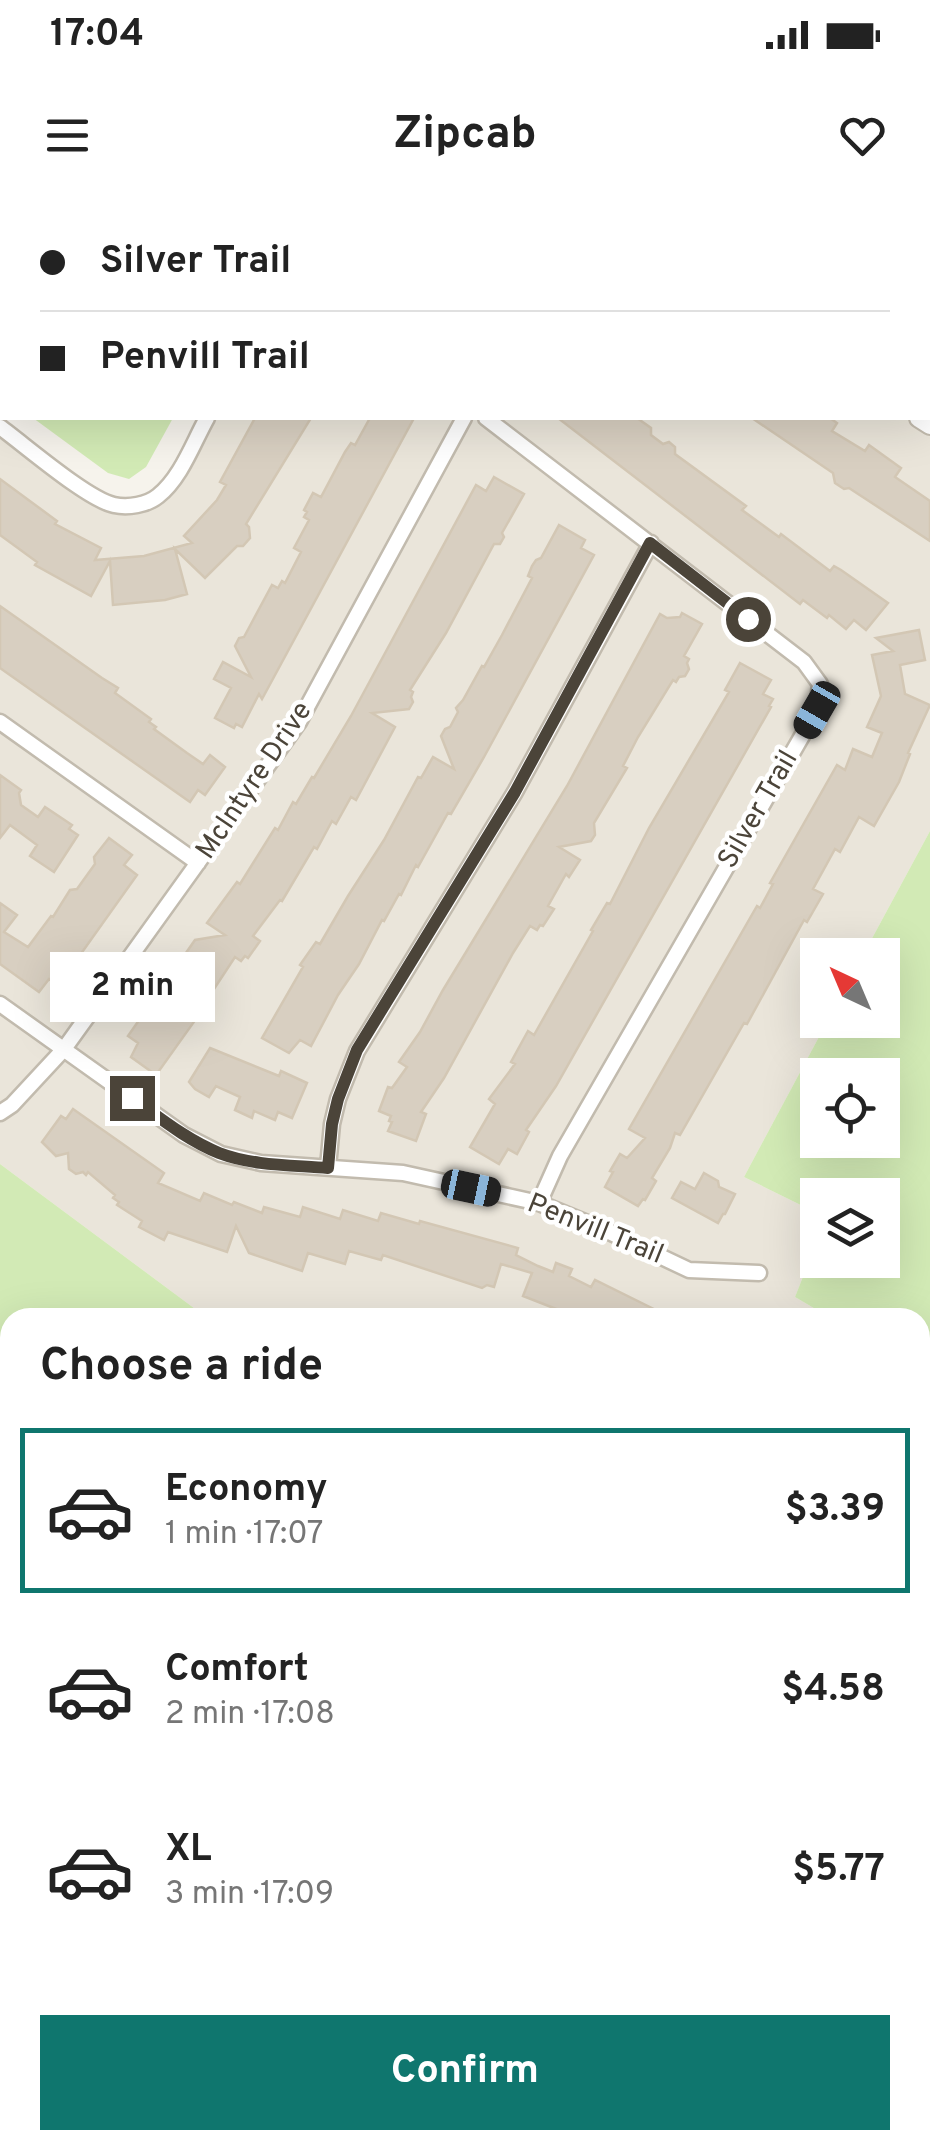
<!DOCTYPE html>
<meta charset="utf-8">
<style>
:root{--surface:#fff;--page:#f6f6f6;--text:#222;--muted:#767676;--line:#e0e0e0;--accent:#0f766e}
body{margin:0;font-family:Overpass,sans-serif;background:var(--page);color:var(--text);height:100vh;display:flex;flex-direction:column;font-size:38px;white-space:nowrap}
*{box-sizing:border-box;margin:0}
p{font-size:32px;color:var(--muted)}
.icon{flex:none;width:55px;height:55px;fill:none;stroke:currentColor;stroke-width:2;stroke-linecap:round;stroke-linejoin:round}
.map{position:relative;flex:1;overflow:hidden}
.drawer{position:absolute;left:0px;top:1108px;width:930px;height:842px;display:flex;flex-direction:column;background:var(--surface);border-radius:30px 30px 0 0;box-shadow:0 10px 40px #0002}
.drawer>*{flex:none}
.top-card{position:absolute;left:0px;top:0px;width:930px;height:220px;box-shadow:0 10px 40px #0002;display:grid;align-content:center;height:220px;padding:0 40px;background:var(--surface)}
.needle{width:65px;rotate:316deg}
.fabs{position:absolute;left:800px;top:738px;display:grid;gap:20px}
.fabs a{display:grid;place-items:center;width:100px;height:100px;border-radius:0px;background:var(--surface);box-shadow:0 10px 40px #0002;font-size:50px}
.end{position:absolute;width:45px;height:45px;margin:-22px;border:12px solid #4b4439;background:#fff;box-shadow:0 0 0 5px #fff}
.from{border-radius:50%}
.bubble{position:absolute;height:70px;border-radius:0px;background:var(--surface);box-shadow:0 10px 40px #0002;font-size:32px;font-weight:700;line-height:70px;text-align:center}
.car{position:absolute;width:30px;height:60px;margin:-30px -15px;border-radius:12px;box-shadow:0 0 8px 2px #0007;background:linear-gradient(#222 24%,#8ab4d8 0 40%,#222 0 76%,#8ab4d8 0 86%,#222 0)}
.top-card b{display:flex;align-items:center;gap:35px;height:95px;font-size:38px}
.top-card b+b{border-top:2px solid var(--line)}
.top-card i{width:25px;height:25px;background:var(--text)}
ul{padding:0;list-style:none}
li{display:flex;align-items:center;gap:30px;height:165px;margin:0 20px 15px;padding:0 20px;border:5px solid transparent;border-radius:0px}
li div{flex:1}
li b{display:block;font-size:38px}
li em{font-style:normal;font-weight:700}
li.active{border-color:var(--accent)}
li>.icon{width:90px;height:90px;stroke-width:1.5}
h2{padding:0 40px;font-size:45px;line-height:120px}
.button{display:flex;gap:20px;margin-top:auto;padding:20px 40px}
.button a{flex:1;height:115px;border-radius:0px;background:var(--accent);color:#fff;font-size:40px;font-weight:700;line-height:115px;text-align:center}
.status{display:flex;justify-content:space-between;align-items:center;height:70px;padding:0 50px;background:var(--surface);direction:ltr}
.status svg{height:28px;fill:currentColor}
header{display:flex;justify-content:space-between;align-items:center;height:130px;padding:0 40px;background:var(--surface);font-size:45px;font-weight:700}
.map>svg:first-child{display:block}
.residential{fill:#eae5da}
.green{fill:#d2eab5;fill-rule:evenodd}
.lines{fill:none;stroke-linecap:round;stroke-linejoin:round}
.stream{stroke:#a9d4f2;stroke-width:5}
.building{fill:#d8cfc1;stroke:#d3c7b4;stroke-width:2.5}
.minor-casing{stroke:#c2bbae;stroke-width:19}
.tertiary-casing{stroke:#c2bbae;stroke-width:22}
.secondary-casing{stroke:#d6c79b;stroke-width:25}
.minor{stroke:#fff;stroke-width:14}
.tertiary{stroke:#fff;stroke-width:18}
.secondary{stroke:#fff3cd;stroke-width:20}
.route{stroke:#4b4439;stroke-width:12}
.labels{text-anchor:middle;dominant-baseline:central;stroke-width:9;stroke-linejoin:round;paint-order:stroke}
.street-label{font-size:28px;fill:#4b4439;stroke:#fff}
</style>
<div class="status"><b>17:04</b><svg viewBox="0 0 49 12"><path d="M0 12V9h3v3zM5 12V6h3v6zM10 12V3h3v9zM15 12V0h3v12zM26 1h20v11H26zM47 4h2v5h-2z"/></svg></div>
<header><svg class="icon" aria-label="menu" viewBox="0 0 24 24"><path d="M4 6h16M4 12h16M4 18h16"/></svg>Zipcab<svg class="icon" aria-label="heart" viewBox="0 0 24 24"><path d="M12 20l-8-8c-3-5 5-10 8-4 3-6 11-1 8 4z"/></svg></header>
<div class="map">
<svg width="930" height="1948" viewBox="0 0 930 1948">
<rect width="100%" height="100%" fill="#f6f3ec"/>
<!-- residential -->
<path class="residential" d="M 312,0 L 930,0 L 930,156 L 928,160 L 928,2 L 311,2 Z
M 928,173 L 930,179 L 930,631 L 863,755 L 818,755 L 818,820 L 828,820 L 744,977 L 817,1013 L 817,1041 L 795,1097 L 829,1117 L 206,1117 L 0,964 L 0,227 L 116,306 L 156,298 L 207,218 L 928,218 Z
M 10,1215 L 10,1544 L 0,1537 L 0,1231 Z"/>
<!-- green -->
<path class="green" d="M 0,0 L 292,0 L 291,2 L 2,2 L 2,195 L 0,193 Z
M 33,218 L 173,218 L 146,267 L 129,279 L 108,273 Z
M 930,631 L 930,1588 L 920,1597 L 920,1118 L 829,1117 L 795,1097 L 817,1041 L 818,1060 L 882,1060 L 882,995 L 818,995 L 817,1013 L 744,977 L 828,820 L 882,820 L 882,755 L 863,755 ZM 818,875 L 882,875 L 882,940 L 818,940 Z
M 0,964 L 206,1117 L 10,1118 L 10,1203 L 0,1193 Z"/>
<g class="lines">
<!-- stream -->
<path class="stream" d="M 0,1159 L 10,1164
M 920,1311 L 930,1309"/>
</g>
<!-- building -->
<path class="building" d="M 255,218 L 311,218 L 246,324 L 249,327 L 250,338 L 243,346 L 237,346 L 205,378 L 175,349 L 187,394 L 165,400 L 113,405 L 110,361 L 91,396 L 35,365 L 37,362 L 0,335 L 0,279 L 57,321 L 55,324 L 101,348 L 95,360 L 144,356 L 192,343 L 184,336 L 217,300 L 226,285 L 220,282 Z
M 370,218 L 414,218 L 262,499 L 259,494 L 242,527 L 236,524 L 234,528 L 215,518 L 231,488 L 214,479 L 223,462 L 251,477 L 235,446 L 239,438 L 244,437 L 272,385 L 278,388 L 282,381 L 285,383 L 301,352 L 294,348 L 309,320 L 304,317 L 307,312 L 304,310 L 313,293 L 321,297 L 345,252 L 351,243 L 355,245 Z
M 558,218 L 637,218 L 651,228 L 651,235 L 663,244 L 669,242 L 675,247 L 675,254 L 746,306 L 742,310 L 779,337 L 781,334 L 830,371 L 834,366 L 841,370 L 888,403 L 866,430 L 854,420 L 846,429 L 829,415 L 827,418 L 803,400 L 800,404 Z
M 752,218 L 830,218 L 837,223 L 832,231 L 865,251 L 869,245 L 901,268 L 895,277 L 930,301 L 930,341 L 849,288 L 844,289 L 835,283 L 833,273 Z
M 494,277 L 524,294 L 502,333 L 504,337 L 500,344 L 494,344 L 446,433 L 410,490 L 413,492 L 411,497 L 413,502 L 409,509 L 372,513 L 395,527 L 356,600 L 351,597 L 336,624 L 332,621 L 317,649 L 314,647 L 282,701 L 280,700 L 253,736 L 260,741 L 248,758 L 245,756 L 241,761 L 235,757 L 195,818 L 196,819 L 156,875 L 131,857 L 138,843 L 128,836 L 195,740 L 225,735 L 207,723 L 237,682 L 240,684 L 275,628 L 278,630 L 293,602 L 296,604 L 312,577 L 314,578 L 351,516 L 476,285 L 486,291 Z
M 559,325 L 585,340 L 581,348 L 594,355 L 484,557 L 451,614 L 448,613 L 418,667 L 416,665 L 401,695 L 399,694 L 384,721 L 382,720 L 359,764 L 338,795 L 311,846 L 300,840 L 289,853 L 262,838 L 303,767 L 300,765 L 316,742 L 320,744 L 348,696 L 384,640 L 418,577 L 421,578 L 433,557 L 454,569 L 441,536 L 445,529 L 450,527 L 458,512 L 456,508 L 463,500 L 482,466 L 484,467 L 502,435 L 532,378 L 528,376 L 532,366 L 536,360 L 541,358 Z
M 0,406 L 102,478 L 118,488 L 115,493 L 151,519 L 149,522 L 156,527 L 154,529 L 187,553 L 203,564 L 210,555 L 225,567 L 205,595 L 198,590 L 190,602 L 0,468 Z
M 682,413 L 702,424 L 684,456 L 689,459 L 687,463 L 689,469 L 685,476 L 679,477 L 676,482 L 673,480 L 638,537 L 623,566 L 627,568 L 594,623 L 595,635 L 591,641 L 559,647 L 580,660 L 569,677 L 566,674 L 548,706 L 554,709 L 543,726 L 540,725 L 537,730 L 530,726 L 513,753 L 444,878 L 421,912 L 426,914 L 416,941 L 388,931 L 392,922 L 389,921 L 391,916 L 379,911 L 388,887 L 392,888 L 407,867 L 399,862 L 420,832 L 443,790 L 567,586 L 660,414 L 667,418 L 680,417 Z
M 919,430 L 925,460 L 900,465 L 905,494 L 930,505 L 908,553 L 910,554 L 899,582 L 874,626 L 859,617 L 840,652 L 835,649 L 813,689 L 823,694 L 807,722 L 804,720 L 747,824 L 744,823 L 680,935 L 675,933 L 670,948 L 652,978 L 656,981 L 645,1000 L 643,999 L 638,1006 L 605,987 L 613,972 L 610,971 L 620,954 L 627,958 L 645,938 L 629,929 L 757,706 L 760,708 L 773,684 L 770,683 L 837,565 L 845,570 L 853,549 L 872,557 L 882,533 L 867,527 L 881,496 L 872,455 L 893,451 L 876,438 Z
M 740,463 L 771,480 L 763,494 L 773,499 L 769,506 L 771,507 L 556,886 L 526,930 L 529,932 L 517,954 L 508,949 L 499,964 L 470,947 L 495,904 L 489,899 L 515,864 L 511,862 L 528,831 L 534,835 L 593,731 L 591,730 L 607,703 L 610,704 L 649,628 L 729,492 L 725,490 Z
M 0,575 L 21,590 L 19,593 L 21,605 L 38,617 L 45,607 L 72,625 L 69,629 L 78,635 L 54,672 L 30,656 L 37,645 L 10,625 L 0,638 Z
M 109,638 L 132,655 L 124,665 L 137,675 L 58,786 L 49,779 L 39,792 L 0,764 L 0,703 L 17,715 L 4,732 L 28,747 L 51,716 L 53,717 L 70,690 L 77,689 L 95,664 L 94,657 Z
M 210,848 L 279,876 L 281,871 L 307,883 L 292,918 L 278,912 L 275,920 L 254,911 L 252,918 L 235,910 L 240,897 L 216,886 L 209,897 L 195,889 L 189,882 Z
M 73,909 L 164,973 L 158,983 L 200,1001 L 204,993 L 232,1005 L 234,1002 L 262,1013 L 264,1007 L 300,1017 L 303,1007 L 340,1019 L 343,1010 L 378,1021 L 381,1013 L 419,1024 L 420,1021 L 518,1048 L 516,1055 L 538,1066 L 553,1072 L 556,1063 L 572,1069 L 569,1076 L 591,1087 L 595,1080 L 672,1118 L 561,1118 L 564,1112 L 523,1096 L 532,1073 L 501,1064 L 494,1087 L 487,1085 L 482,1088 L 383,1055 L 381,1060 L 349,1051 L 345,1064 L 308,1053 L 302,1071 L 249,1053 L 236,1026 L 227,1052 L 168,1032 L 164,1040 L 139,1027 L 142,1021 L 117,1005 L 119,1002 L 113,998 L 115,995 L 88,972 L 86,975 L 83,972 L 76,974 L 69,969 L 68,953 L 56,956 L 42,942 L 61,916 L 66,919 Z
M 704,973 L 718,981 L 719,987 L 735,994 L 725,1014 L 723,1014 L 718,1023 L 672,998 L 681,982 L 695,989 Z"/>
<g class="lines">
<!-- minor casing -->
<g class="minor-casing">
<path id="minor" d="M 322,2 L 324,0
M 821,2 L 822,0
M 486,218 L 804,462 L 820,484 L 817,510 L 560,956 L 539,1003
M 0,227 C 26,246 87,299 114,305 C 128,308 147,305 158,296 C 181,278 193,243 207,218
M 0,522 L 198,663
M 0,804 L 184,935 L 221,954 L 261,963 L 403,973 L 539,1003 L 609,1032 L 689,1070 L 759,1073
M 0,913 L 12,905 L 64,849 L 299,522 L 464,218
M 328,967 L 332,924 L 338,899 L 357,851 L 515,592 L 651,343"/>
</g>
<!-- tertiary casing -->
<g class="tertiary-casing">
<path id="tertiary" d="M 608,0 L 612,2
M 919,218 L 930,225"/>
</g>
<!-- secondary casing -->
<g class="secondary-casing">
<path id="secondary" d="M 0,1537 L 10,1544
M 570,1940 L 582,1948"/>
</g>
<!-- minor -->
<use href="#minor" class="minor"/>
<!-- tertiary -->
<use href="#tertiary" class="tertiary"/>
<!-- secondary -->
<use href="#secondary" class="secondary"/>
</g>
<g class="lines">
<!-- route -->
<path class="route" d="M 132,898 C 160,918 187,940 219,953 C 253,966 292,965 328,968 L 332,924 L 338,899 L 357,850 L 515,592 L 650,343 L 748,419"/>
</g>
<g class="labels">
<!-- street labels -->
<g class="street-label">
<text transform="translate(255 581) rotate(-56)">McIntyre Drive</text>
<text transform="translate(759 610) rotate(-60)">Silver Trail</text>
<text transform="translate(595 1030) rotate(22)">Penvill Trail</text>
</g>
</g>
</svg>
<div class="fabs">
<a><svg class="needle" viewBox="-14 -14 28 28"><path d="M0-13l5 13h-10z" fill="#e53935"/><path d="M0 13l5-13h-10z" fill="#767676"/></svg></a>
<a><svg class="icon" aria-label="locate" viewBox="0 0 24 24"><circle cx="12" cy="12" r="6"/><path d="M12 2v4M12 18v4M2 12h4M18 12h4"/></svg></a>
<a><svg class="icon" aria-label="layers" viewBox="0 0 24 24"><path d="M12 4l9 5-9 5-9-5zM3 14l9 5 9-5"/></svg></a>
</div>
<i class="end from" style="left:748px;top:419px"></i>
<i class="end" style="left:132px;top:898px"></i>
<div class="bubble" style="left:50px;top:752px;width:165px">2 min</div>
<i class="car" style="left:817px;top:510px;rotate:210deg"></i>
<i class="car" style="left:471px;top:988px;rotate:102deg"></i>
<div class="top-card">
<b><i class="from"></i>Silver Trail</b>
<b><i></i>Penvill Trail</b>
</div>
<section class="drawer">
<h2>Choose a ride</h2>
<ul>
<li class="active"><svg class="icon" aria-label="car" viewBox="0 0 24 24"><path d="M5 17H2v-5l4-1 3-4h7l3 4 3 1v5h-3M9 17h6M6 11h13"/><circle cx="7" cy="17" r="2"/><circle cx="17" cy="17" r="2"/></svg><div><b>Economy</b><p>1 min · 17:07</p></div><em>$3.39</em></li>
<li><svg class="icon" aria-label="car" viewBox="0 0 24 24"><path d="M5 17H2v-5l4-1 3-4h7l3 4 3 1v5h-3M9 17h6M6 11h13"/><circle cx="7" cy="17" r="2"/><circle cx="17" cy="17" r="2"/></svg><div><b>Comfort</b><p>2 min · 17:08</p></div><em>$4.58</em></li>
<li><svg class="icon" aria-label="car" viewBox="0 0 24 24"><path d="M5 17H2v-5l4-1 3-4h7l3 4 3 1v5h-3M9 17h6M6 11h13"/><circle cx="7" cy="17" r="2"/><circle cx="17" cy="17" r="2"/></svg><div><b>XL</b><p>3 min · 17:09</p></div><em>$5.77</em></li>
</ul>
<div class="button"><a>Confirm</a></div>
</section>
</div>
